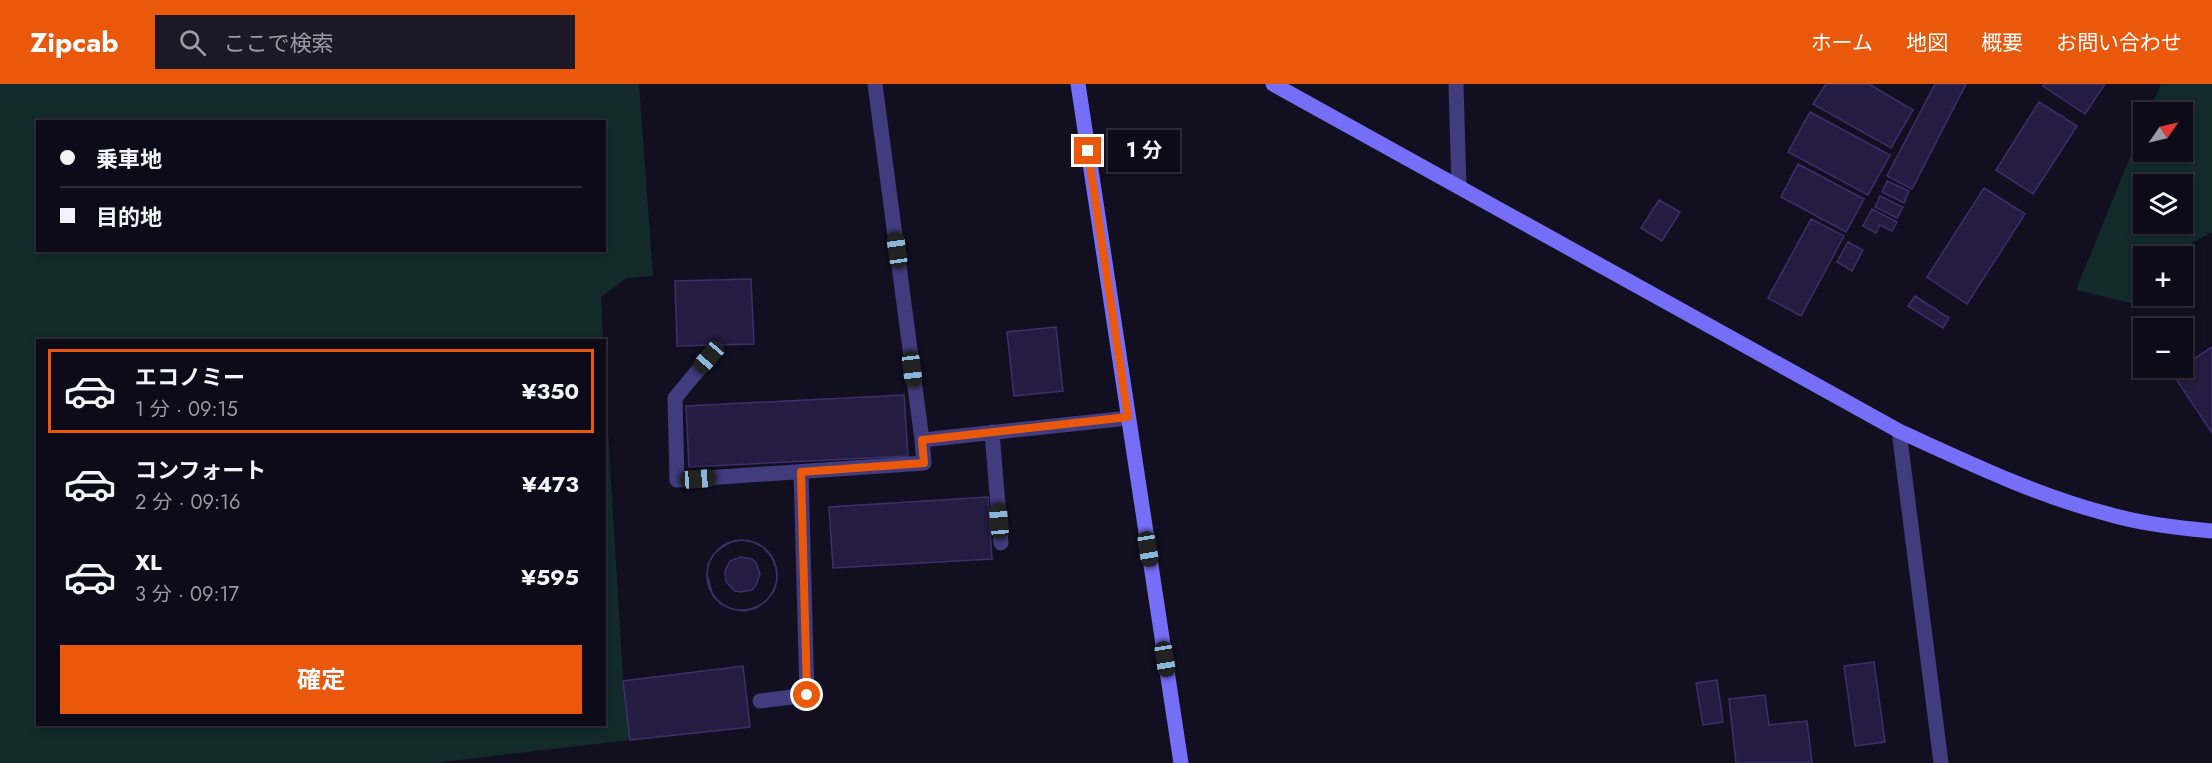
<!DOCTYPE html>
<html lang="ja">
<meta charset="utf-8">
<style>
:root{--surface:#0e0b19;--page:#1c1926;--text:#f1f3f6;--muted:#9b9ba2;--line:#2e2b38;--accent:#ea580c}
body{margin:0;font-family:Jost,"Noto Sans JP",sans-serif;background:var(--page);color:var(--text);height:100vh;display:flex;flex-direction:column;font-size:22px;white-space:nowrap}
*{box-sizing:border-box;margin:0}
p{font-size:20px;color:var(--muted)}
.icon{flex:none;width:33px;height:33px;fill:none;stroke:currentColor;stroke-width:2;stroke-linecap:round;stroke-linejoin:round}
.map{position:relative;flex:1;overflow:hidden}
.details{position:absolute;left:36px;top:255px;width:570px;height:387px;display:flex;flex-direction:column;background:var(--surface);border-radius:0px;box-shadow:0 3px 9px #0003,0 0 0 2px var(--line)}
.details>*{flex:none}
.guide{position:absolute;left:36px;top:36px;width:570px;height:132px;border-radius:0px;box-shadow:0 3px 9px #0003,0 0 0 2px var(--line);display:grid;align-content:center;height:132px;padding:0 24px;background:var(--surface)}
.needle{width:39px;rotate:56deg}
.buttons{position:absolute;left:2133px;top:18px;display:grid;gap:12px}
.buttons a{display:grid;place-items:center;width:60px;height:60px;border-radius:0px;background:var(--surface);box-shadow:0 3px 9px #0003,0 0 0 2px var(--line);font-size:30px}
.end{position:absolute;width:27px;height:27px;margin:-14px;border:8px solid #ea580c;background:#fff;box-shadow:0 0 0 3px #fff}
.from{border-radius:50%}
.bubble{position:absolute;height:42px;border-radius:0px;background:var(--surface);box-shadow:0 3px 9px #0003,0 0 0 2px var(--line);font-size:20px;font-weight:700;line-height:42px;text-align:center}
.car{position:absolute;width:18px;height:36px;margin:-18px -9px;border-radius:8px;box-shadow:0 0 4px 2px #0007;background:linear-gradient(#222 24%,#8ab4d8 0 40%,#222 0 76%,#8ab4d8 0 86%,#222 0)}
.guide b{display:flex;align-items:center;gap:21px;height:57px;font-size:22px}
.guide b+b{border-top:2px solid var(--line)}
.guide i{width:15px;height:15px;background:var(--text)}
ul{padding:10px 0 0;list-style:none}
li{display:flex;align-items:center;gap:18px;height:84px;margin:0 12px 9px;padding:0 12px;border:3px solid transparent;border-radius:0px}
li div{flex:1}
li b{display:block;font-size:22px}
li em{font-style:normal;font-weight:700}
li.selected{border-color:var(--accent)}
li>.icon{width:54px;height:54px;stroke-width:1.5}
.primary-button{display:flex;gap:12px;margin-top:auto;padding:12px 24px}
.primary-button a{flex:1;height:69px;border-radius:0px;background:var(--accent);color:#fff;font-size:24px;font-weight:700;line-height:69px;text-align:center}
header{display:flex;align-items:center;gap:36px;box-sizing:border-box;height:84px;padding:0 30px;background:var(--accent);color:#fff}
header strong{font-size:28px}
nav{display:flex;gap:33px;margin-inline-start:auto;font-size:21px}
.search{width:420px;height:54px;background:var(--page);display:flex;align-items:center;gap:15px;box-sizing:border-box;padding:0 21px;border-radius:0px;color:var(--muted);font-size:22px}
.map>svg:first-child{display:block}
.green{fill:#122a2a;fill-rule:evenodd}
.building{fill:#241c41;stroke:#3d2f6b;stroke-width:1.5;fill-rule:evenodd}
.lines{fill:none;stroke-linecap:round;stroke-linejoin:round}
.lane{stroke:#413c7d;stroke-width:15}
.secondary{stroke:#756ef6;stroke-width:15}
.route{stroke:#ea580c;stroke-width:8}
</style>
<header>
<strong>Zipcab</strong>
<div class="search"><svg class="icon" aria-label="search" viewBox="0 0 24 24"><circle cx="10" cy="10" r="6"/><path d="M15 15l6 6"/></svg>ここで検索</div>
<nav><a>ホーム</a><a>地図</a><a>概要</a><a>お問い合わせ</a></nav>
</header>
<div class="map">
<svg width="2212" height="679" viewBox="0 0 2212 679">
<rect width="100%" height="100%" fill="#120f21"/>
<!-- green -->
<path class="green" d="M 0,0 L 639,0 L 653,192 L 627,194 L 601,213 L 603,256 L 38,256 L 38,640 L 604,640 L 605,296 L 623,596 L 630,656 L 434,679 L 0,679 ZM 38,38 L 604,38 L 604,166 L 38,166 Z
M 2161,0 L 2212,0 L 2212,148 L 2192,159 L 2179,172 L 2144,172 L 2143,211 L 2135,220 L 2076,206 L 2143,41 L 2144,68 L 2182,68 L 2182,28 L 2149,28 ZM 2144,100 L 2182,100 L 2182,140 L 2144,140 Z"/>
<!-- building -->
<path class="building" d="M 1826,0 L 1869,0 L 1913,26 L 1891,64 L 1813,20 Z
M 1935,0 L 1966,0 L 1912,105 L 1887,92 Z
M 2044,0 L 2105,0 L 2085,30 L 2043,2 Z
M 2039,18 L 2077,42 L 2033,110 L 1996,86 Z
M 1810,28 L 1890,71 L 1868,111 L 1788,68 Z
M 1798,80 L 1864,115 L 1846,148 L 1781,113 Z
M 1887,97 L 1909,107 L 1904,119 L 1882,108 Z
M 1984,104 L 2025,130 L 1967,220 L 1927,193 Z
M 1880,112 L 1903,123 L 1897,134 L 1875,123 Z
M 1659,116 L 1680,128 L 1662,157 L 1641,144 Z
M 1872,125 L 1897,138 L 1892,147 L 1880,141 L 1876,149 L 1863,142 Z
M 1811,135 L 1844,152 L 1801,232 L 1768,214 Z
M 1848,158 L 1863,166 L 1852,187 L 1837,178 Z
M 751,195 L 754,260 L 677,262 L 675,197 Z
M 1915,212 L 1949,234 L 1943,244 L 1908,222 Z
M 1056,243 L 1063,307 L 1014,312 L 1007,248 Z
M 2212,263 L 2212,349 L 2172,289 Z
M 904,311 L 908,372 L 689,383 L 686,322 Z
M 988,413 L 992,475 L 833,484 L 829,423 Z
M 742,456 L 753,458 L 763,463 L 771,472 L 776,484 L 777,496 L 774,507 L 766,517 L 756,524 L 744,527 L 732,525 L 721,520 L 713,512 L 707,491 L 708,480 L 714,470 L 722,463 L 731,458 ZM 741,473 L 752,475 L 756,479 L 760,490 L 756,501 L 752,506 L 741,508 L 735,507 L 726,498 L 725,487 L 730,477 Z
M707 491a35 35 0 1 1 70 0a35 35 0 1 1-70 0Z
M 1874,578 L 1885,658 L 1855,662 L 1844,582 Z
M 743,582 L 750,643 L 630,656 L 623,597 Z
M 1717,596 L 1723,638 L 1703,641 L 1696,599 Z
M 1765,611 L 1769,641 L 1807,637 L 1812,679 L 1736,679 L 1729,615 Z"/>
<g class="lines">
<!-- lane -->
<path class="lane" d="M 875,0 L 922,356 L 1128,334
M 1456,0 L 1459,103
M 709,273 L 675,314 L 677,396 L 924,379 L 922,356
M 1899,347 L 1941,679
M 992,348 L 1001,459
M 760,617 L 807,611 L 801,388"/>
<!-- secondary -->
<path class="secondary" d="M 1078,0 L 1181,679
M 1273,0 L 1899,347 C 1967,378 2035,411 2108,430 C 2142,440 2177,444 2212,447"/>
</g>
<g class="lines">
<!-- route -->
<path class="route" d="M 807,611 L 801,388 L 924,379 L 922,356 L 1128,333 L 1088,67"/>
</g>
</svg>
<div class="buttons">
<a><svg class="needle" viewBox="-14 -14 28 28"><path d="M0-13l5 13h-10z" fill="#e53935"/><path d="M0 13l5-13h-10z" fill="#9b9ba2"/></svg></a>
<a><svg class="icon" aria-label="layers" viewBox="0 0 24 24"><path d="M12 4l9 5-9 5-9-5zM3 14l9 5 9-5"/></svg></a>
<a>+</a>
<a>−</a>
</div>
<i class="end from" style="left:807px;top:611px"></i>
<i class="end" style="left:1088px;top:67px"></i>
<div class="bubble" style="left:1108px;top:46px;width:72px">1 分</div>
<i class="car" style="left:897px;top:166px;rotate:352deg"></i>
<i class="car" style="left:709px;top:273px;rotate:221deg"></i>
<i class="car" style="left:912px;top:285px;rotate:173deg"></i>
<i class="car" style="left:698px;top:395px;rotate:86deg"></i>
<i class="car" style="left:999px;top:437px;rotate:355deg"></i>
<i class="car" style="left:1148px;top:465px;rotate:171deg"></i>
<i class="car" style="left:1165px;top:575px;rotate:171deg"></i>
<div class="guide">
<b><i class="from"></i>乗車地</b>
<b><i></i>目的地</b>
</div>
<section class="details">
<ul>
<li class="selected"><svg class="icon" aria-label="car" viewBox="0 0 24 24"><path d="M5 17H2v-5l4-1 3-4h7l3 4 3 1v5h-3M9 17h6M6 11h13"/><circle cx="7" cy="17" r="2"/><circle cx="17" cy="17" r="2"/></svg><div><b>エコノミー</b><p>1 分 · 09:15</p></div><em>¥350</em></li>
<li><svg class="icon" aria-label="car" viewBox="0 0 24 24"><path d="M5 17H2v-5l4-1 3-4h7l3 4 3 1v5h-3M9 17h6M6 11h13"/><circle cx="7" cy="17" r="2"/><circle cx="17" cy="17" r="2"/></svg><div><b>コンフォート</b><p>2 分 · 09:16</p></div><em>¥473</em></li>
<li><svg class="icon" aria-label="car" viewBox="0 0 24 24"><path d="M5 17H2v-5l4-1 3-4h7l3 4 3 1v5h-3M9 17h6M6 11h13"/><circle cx="7" cy="17" r="2"/><circle cx="17" cy="17" r="2"/></svg><div><b>XL</b><p>3 分 · 09:17</p></div><em>¥595</em></li>
</ul>
<div class="primary-button"><a>確定</a></div>
</section>
</div>
